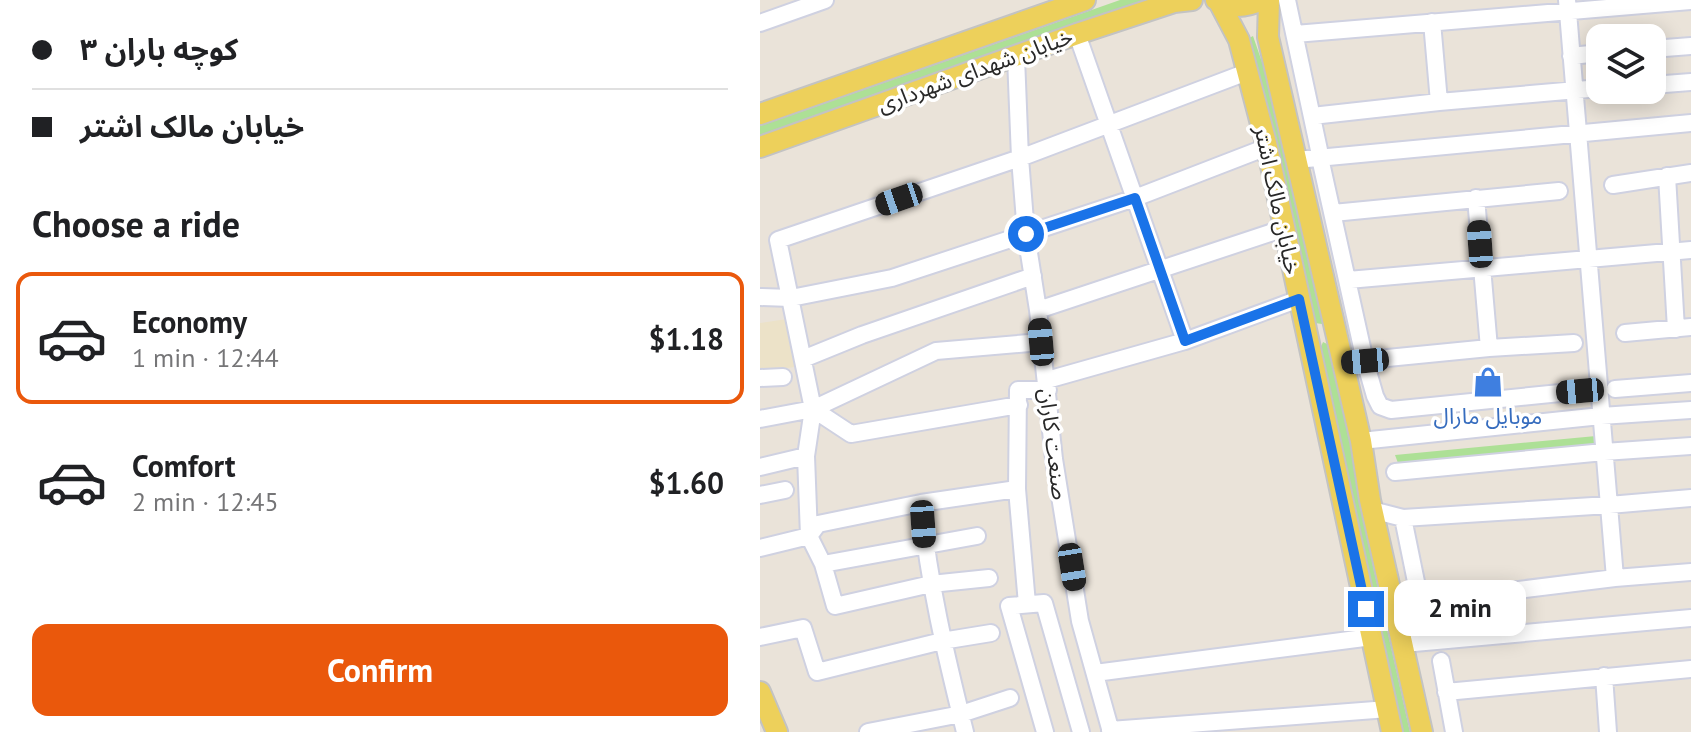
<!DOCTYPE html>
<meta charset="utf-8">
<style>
:root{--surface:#fff;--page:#f6f6f6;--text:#202124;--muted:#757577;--line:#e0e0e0;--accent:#ea580c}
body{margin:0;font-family:"PT Sans","Noto Sans Arabic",sans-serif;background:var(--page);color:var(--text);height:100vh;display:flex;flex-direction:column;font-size:30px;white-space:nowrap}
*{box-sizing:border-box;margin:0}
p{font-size:26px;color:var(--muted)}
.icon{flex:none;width:44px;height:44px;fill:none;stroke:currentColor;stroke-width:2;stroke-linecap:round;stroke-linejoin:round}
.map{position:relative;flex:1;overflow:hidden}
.panel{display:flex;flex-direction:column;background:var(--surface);width:760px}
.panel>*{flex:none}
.banner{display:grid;align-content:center;height:176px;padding:0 32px;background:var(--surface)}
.fabs{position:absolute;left:826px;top:24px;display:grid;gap:16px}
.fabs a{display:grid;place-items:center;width:80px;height:80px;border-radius:16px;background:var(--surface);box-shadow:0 4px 20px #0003;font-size:40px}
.end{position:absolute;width:36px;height:36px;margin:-18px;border:10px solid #1a73e8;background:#fff;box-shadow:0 0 0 4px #fff}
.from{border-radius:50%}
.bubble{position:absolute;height:56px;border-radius:16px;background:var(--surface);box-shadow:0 4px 20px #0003;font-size:26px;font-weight:700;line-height:56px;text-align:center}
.car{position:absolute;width:24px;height:48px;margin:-24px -12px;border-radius:10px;box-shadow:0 0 6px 2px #0007;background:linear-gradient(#222 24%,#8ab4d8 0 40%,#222 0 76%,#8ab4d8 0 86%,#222 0)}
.banner b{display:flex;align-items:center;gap:28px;height:76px;font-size:30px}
.banner b+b{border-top:2px solid var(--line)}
.banner i{width:20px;height:20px;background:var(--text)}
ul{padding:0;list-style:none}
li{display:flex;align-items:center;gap:24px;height:132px;margin:0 16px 12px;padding:0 16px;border:4px solid transparent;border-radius:16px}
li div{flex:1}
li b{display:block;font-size:30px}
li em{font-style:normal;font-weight:700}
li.on{border-color:var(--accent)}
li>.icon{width:72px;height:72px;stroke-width:1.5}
h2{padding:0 32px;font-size:36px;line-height:96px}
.button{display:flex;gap:16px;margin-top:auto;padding:16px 32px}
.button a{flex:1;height:92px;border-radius:16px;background:var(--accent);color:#fff;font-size:32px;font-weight:700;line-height:92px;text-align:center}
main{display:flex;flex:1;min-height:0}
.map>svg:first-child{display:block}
.education{fill:#ece2c8}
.green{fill:#ade096}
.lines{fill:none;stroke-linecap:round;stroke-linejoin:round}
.minor-casing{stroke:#cfd1e1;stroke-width:20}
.major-casing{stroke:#c3c3c3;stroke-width:24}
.minor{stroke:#fff;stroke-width:16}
.major{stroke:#edd05b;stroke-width:20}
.route{stroke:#1a73e8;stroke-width:10}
.labels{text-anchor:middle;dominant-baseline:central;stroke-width:7;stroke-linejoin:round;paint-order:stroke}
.street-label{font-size:22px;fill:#282828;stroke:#fff}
.shop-label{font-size:22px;fill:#366cbe;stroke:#fff}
</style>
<main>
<section class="panel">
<div class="banner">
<b><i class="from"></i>کوچه باران ۳</b>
<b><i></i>خیابان مالک اشتر</b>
</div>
<h2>Choose a ride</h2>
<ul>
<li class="on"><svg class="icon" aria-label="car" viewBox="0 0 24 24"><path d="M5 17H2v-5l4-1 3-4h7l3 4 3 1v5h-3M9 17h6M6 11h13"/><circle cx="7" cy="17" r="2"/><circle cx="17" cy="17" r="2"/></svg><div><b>Economy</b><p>1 min · 12:44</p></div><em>$1.18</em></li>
<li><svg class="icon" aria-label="car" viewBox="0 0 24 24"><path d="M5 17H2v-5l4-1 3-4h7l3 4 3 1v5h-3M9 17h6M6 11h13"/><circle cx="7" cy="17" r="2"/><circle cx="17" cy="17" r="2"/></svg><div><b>Comfort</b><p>2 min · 12:45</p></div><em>$1.60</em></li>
</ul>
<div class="button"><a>Confirm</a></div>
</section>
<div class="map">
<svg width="931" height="732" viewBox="0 0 931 732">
<rect width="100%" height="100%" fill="#eae3d9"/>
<!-- education -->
<path class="education" d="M 34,318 L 41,366 L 0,372 L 0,323 Z"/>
<!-- green -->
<path class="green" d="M 360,0 L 395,0 L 0,137 L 0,126 Z
M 493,36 L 511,88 L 562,314 L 562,324 L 555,323 L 508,111 L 496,60 L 487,39 Z
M 563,342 L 569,345 L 572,354 L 600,486 L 613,566 L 650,732 L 643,732 L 560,349 Z
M 836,436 L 838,446 L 638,463 L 635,455 Z"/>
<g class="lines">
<!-- minor casing -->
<g class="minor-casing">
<path id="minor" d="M 527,0 L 559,150
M 807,0 L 855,578
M 672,22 L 679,102
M 0,23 L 65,0
M 317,34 L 425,341
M 535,34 L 931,1
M 892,49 L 931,46
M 811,56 L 840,53
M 256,57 L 260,158 L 266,234 L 278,310 L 294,459 L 320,621 L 351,732
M 892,85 L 931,82
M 552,116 L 679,102 L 840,88
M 560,158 L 605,361 L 615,396 L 620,406 L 631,410 L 820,391
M 536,160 L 931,123
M 907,176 L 916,329
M 853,185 L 931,173
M 716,198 L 729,348
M 573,213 L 799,191
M 588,280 L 931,250
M 0,297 L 31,298 L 132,278 L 375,198 L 507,147
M 278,310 L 525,228
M 865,333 L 931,327
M 43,359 L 102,335 L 273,276
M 597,361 L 729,348 L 814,343
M 0,378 L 23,377
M 287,380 L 425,341 L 539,299
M 855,389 L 931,383
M 53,409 L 91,434 L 259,405
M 0,419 L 53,409 L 176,351 L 281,342
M 601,441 L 841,416 L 931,410
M 0,467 L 46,456
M 635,472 L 844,452 L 931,446
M 0,495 L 25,490
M 161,503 C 168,581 186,656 205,732
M 612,510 L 643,518 L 849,505 L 931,498
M 643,518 L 664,621
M 0,548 L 49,536 L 58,524 L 161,503 L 257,489
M 63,564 L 217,536
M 229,578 L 171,584 L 75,606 L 63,564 L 49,536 L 46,456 L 53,409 L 18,240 L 260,158 L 487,72
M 660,602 L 855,578 L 931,572
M 267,604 L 257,489 L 258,390 L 288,390
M 0,637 L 43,628 L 57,672 L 182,641 L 231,633
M 643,644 L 931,618
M 681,661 L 694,732
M 335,673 L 612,637
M 844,676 L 848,732
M 686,692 L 931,669
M 350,730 L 628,709
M 108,732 L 201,714 L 250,698
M 285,732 L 249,606 L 284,603 L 321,732"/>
</g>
<!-- major casing -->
<g class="major-casing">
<path id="major" d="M 456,0 C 471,8 485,8 501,0
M 509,0 L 508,37 L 601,441 L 610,500 L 662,732
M 459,2 L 479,40 L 507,147 L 632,732
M 0,114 L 325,0
M 0,147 L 317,34 L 414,2 L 432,0
M 0,692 L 17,732"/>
</g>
<!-- minor -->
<use href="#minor" class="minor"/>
<!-- major -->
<use href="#major" class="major"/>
</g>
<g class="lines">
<!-- route -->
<path class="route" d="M 266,234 L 375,198 L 425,341 L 539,299 L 606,609"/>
</g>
<!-- icons -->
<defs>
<g id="shop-bare" transform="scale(2.4)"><path d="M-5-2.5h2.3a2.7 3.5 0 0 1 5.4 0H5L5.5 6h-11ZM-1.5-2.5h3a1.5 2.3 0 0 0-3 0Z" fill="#3f7fe0" stroke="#fff" stroke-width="2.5" paint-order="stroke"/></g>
</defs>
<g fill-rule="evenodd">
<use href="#shop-bare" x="728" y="382"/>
</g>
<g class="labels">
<!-- street labels -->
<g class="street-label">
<text transform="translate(215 70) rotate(-20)">خیابان شهدای شهرداری</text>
<text transform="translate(518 200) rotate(78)">خیابان مالک اشتر</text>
<text transform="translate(294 444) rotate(83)">صنعت کاران</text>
</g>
<!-- shop labels -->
<g class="shop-label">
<text x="728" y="416">موبایل مارال</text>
</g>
</g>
</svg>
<div class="fabs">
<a><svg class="icon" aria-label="layers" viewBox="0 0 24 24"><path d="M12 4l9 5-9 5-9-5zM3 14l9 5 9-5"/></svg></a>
</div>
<i class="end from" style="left:266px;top:234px"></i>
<i class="end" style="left:606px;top:609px"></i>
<div class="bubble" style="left:634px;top:580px;width:132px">2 min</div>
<i class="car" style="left:139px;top:199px;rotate:251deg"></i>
<i class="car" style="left:720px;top:244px;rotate:356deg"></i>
<i class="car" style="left:281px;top:342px;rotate:355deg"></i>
<i class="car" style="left:605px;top:361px;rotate:265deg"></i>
<i class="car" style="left:820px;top:391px;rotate:265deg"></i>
<i class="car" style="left:163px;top:524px;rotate:176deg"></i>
<i class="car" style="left:312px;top:567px;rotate:171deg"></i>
</div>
</main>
